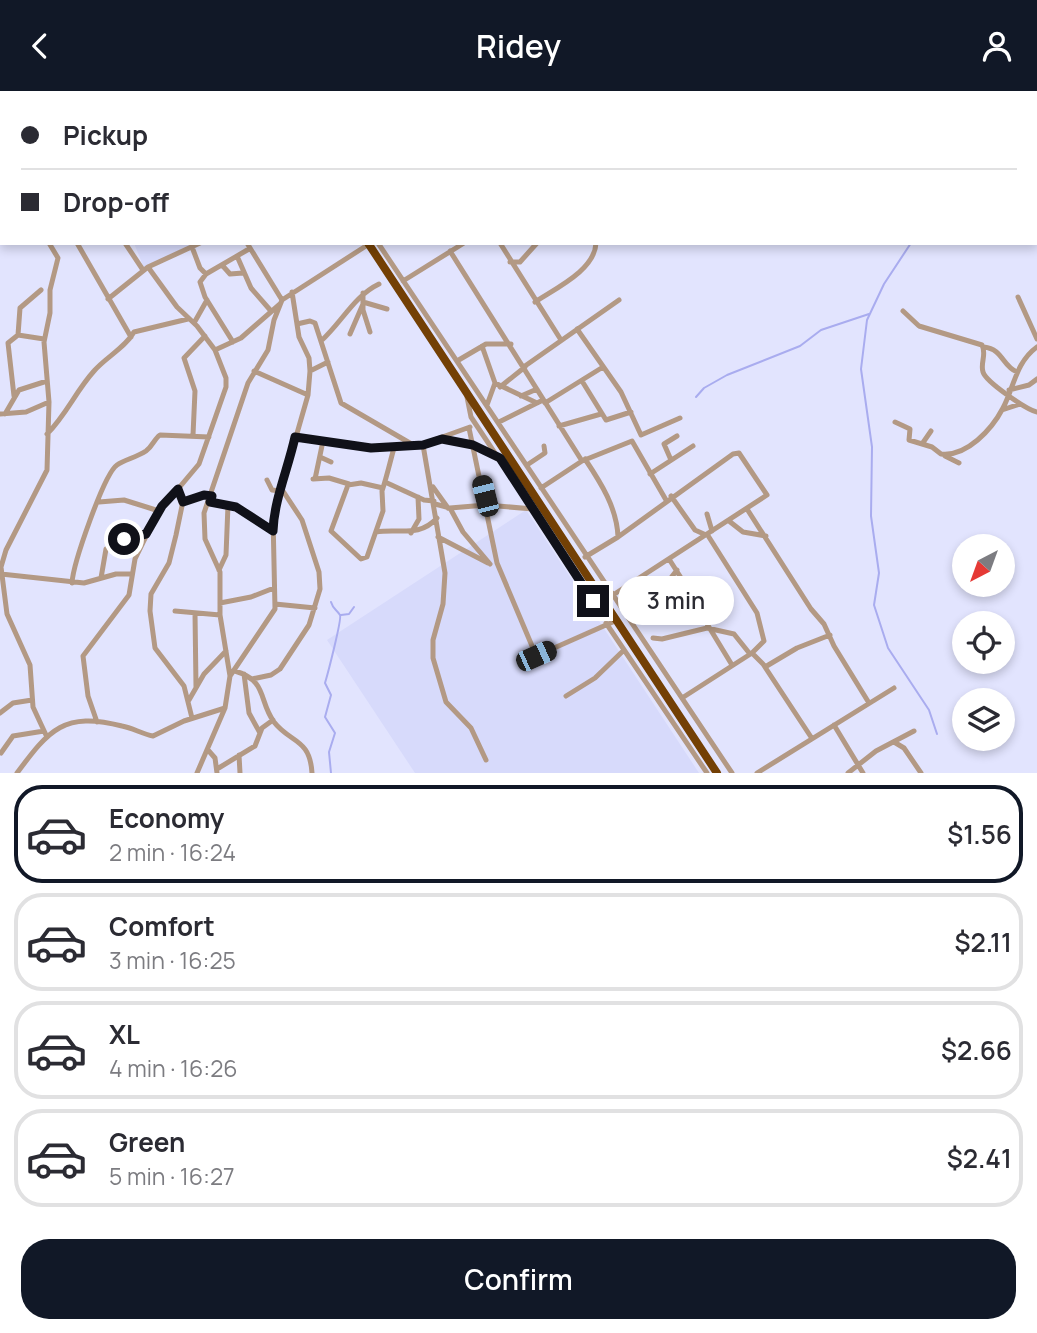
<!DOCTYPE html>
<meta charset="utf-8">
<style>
:root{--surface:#fff;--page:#f7f7f7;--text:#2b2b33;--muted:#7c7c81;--line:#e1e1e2;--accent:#111827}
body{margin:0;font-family:Manrope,sans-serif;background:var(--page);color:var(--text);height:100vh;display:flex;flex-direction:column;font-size:26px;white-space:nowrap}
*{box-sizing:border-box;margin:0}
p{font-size:23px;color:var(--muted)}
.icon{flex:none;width:38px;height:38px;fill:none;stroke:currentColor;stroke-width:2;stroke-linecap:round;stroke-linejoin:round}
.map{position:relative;height:682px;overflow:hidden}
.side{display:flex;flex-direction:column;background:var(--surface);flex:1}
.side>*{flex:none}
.hud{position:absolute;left:0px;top:0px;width:1038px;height:154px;box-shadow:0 4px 10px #0003;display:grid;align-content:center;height:154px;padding:0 21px;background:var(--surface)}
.needle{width:46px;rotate:221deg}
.tools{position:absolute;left:952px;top:443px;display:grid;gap:14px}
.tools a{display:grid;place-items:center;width:63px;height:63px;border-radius:50%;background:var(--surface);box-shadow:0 4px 10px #0003;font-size:35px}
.end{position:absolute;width:32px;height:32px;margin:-16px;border:9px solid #101119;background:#fff;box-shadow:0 0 0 4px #fff}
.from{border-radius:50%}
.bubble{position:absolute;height:49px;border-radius:24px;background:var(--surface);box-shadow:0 4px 10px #0003;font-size:23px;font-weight:600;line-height:49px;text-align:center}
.car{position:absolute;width:21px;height:42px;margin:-21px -10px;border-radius:9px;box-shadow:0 0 5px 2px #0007;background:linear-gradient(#222 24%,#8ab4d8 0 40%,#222 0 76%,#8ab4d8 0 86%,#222 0)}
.hud b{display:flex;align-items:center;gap:24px;height:66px;font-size:26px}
.hud b+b{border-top:2px solid var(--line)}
.hud i{width:18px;height:18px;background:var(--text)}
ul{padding:12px 0 0;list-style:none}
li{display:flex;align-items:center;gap:21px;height:98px;margin:0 14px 10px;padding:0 7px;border:4px solid var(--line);border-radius:28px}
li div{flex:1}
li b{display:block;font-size:26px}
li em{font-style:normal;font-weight:600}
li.on{border-color:var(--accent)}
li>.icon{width:63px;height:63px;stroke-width:1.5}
.button{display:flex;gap:14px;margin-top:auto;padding:14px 21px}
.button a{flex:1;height:80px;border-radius:28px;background:var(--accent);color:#fff;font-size:28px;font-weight:600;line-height:80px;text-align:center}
header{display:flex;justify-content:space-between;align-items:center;height:91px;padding:0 21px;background:var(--accent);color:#fff;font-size:32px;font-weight:600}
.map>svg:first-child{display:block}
.built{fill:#d7dafb}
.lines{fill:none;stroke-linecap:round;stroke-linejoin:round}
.stream{stroke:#a9acef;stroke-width:2}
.minor{stroke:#b39984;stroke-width:5}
.highway{stroke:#734005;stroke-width:8}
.route{stroke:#101119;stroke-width:9}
</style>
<header><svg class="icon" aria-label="back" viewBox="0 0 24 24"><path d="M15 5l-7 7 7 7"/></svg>Ridey<svg class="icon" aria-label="person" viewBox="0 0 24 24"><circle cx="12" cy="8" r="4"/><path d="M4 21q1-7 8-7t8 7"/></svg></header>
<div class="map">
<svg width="1037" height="682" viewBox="0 0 1037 682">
<rect width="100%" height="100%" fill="#e2e4fe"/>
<!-- built -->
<path class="built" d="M 73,0 L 272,0 L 272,2 L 73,2 Z
M 134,152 L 196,152 L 144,177 Z
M 526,419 L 699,682 L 415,682 L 327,549 Z"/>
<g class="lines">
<!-- stream -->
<path class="stream" d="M 1008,2 L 1010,0
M 911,152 L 884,193 L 867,229 L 861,278 L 872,356 L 871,425 L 879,482 L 874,514 L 888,557 L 929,619 L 937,643
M 696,306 L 704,297 L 727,284 L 800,255 L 821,239 L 869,223
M 331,511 C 333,518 336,518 340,524 C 342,528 328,582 325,592 L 331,604 L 325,626 L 335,642 L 329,661 L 331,682
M 341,524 L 349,523 L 354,516"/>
<!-- minor -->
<path class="minor" d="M 47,0 L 47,2
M 295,0 L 296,2
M 400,0 L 401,2
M 494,0 L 495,2
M 712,0 L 716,2
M 5,2 L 5,0
M 30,2 L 31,0
M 319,2 L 322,0
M 472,2 L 474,0
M 0,11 L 2,9
M 0,41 L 2,40
M 0,71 L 2,71
M 1036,71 L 1037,72
M 0,89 L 2,90
M 0,98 L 2,98
M 0,108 L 2,106
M 1036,133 L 1037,133
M 77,152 L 131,246
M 125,152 L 143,179
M 247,152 L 282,209
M 378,152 L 732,682
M 500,152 L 561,249
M 192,156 L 200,177 L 206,183
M 450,160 L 582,370
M 237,165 L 251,197 L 271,220
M 510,171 L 520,171 L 537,152
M 222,174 L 230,183 L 243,182
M 403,190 L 464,152
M 363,202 L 363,219 L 370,241
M 1018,206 L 1037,248
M 108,208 L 148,176 L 200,152
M 363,211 L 387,218
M 535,211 C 556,197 595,179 596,152
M 903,220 L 919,235 L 982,254 C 987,263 980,272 983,281 C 986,291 1027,319 1037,321
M 194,232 L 207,209
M 297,233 L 310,230 L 315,232 L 341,312 L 415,355
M 577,238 L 621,301 L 641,344
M 350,243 L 363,213
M 18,244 L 44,248
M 321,250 C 342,231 354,205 379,193
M 233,251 L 205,206 L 200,191 L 206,183 L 249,158
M 482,255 L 495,292 L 487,314
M 984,256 C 1003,258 1002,275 1017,281
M 215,259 L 241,247 L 280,213
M 457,270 L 486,253 L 511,253
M 525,275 L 619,209
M 254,280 L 308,304
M 310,280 L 328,271
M 582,290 L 606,329 L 631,321
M 495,292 L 537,312
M 500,296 L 525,276
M 1009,299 L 1029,294 L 1037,288
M 14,305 L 8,252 L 18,244 L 20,217 L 41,199
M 521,305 L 537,298
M 467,306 L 471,326 L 593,510
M 545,312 L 603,276
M 1002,319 L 1020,313
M 0,323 L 26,321 L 49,311
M 5,323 L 19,299 L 47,290
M 499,331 L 543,309
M 895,331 L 910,338 L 909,349 L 932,356 L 941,363 C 967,366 992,338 1003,317 C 1014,296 1016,271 1037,256
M 559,335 L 601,323
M 469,337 L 497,472 L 535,562
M 47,343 C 66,324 76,300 94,280 C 106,266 125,257 134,241 L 188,228
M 193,344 L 195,300 L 184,267 L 205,245
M 641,344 L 680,327
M 295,347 L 371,357 L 410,355
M 442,348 L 473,354
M 922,353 L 931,340
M 420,354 L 470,336
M 423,354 L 445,482 L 443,513 L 433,549 L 433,567 L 446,611 L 471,637 L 486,669
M 473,355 L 497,366
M 945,365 L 959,372
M 320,366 L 331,371
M 585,368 C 601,392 617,417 618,446
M 671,369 L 664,353 L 677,345
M 527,374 L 545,362 L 544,355
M 650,383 L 693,355
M 313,388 L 329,387 L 349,393
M 315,388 L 323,350
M 267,389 L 272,399 L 280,400
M 385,391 L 424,409 L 434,410
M 433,396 L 448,417
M 383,397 L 361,392 L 348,394 L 331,440 L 361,468 L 367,466 L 383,420 L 382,400 C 387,385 390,371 394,357
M 541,397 L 582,370 L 632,350 L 666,409
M 178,398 L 182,415 L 176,444 L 169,472 L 151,503 L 150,520 L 155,557 L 184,595 L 192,627
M 671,405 L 695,439 L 706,444
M 99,411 L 124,409 L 159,420
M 183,411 L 204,404 L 212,405
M 210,411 L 236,416 L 273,440
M 435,413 L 450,417 L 486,414 L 533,418
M 450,417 L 463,441 L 490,473
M 747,418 L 811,518 L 824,533 L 834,555 L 869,612
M 707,423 L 712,440
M 729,430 L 743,441 L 766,445
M 376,441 C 399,437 419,447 437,427
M 411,442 L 419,428 L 418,406
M 438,446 L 488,472
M 585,466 L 618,446 L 733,363 L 739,362 L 767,404 L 613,504
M 669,468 L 706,526
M 219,479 L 226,464 L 228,414
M 1,483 L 84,492 L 116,483 L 132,483
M 101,487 L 106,458 L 124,448 L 146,443
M 72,492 C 73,473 104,383 117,374 C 124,369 137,366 146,360 C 153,355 154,348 160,344 L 209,346
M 656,508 L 662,505 L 681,507 L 690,505
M 220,512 L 251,506 L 274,497
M 656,512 L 660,501 L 677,479
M 275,513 L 315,517
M 175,520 L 220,524
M 195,522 L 196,596
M 701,523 L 732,574
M 606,532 L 707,682
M 653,547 L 662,548 L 707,537 L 734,543 L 750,563
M 752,562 L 763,573 L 811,646
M 536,565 L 615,530
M 765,576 L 797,557 L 830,544
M 235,580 C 268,590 258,609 274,631 C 290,652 310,647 312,682
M 244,583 L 249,622 L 260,642
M 230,585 L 275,518 L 273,426 L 308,304 L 310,280 L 309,267 L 299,246 L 292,201
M 252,588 L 271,584 L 280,578 L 309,534 L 320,498 L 319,481 L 302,429 L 281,397
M 566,605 L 595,587 L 623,560
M 682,607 L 752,562 L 764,550 L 757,522 L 707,443
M 189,609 L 204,583 L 226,560
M 0,622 L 13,612 L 32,609
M 97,631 L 88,605 L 83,565 L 129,504 L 135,468 L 157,423 L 199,373 L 226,296 L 226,287 L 215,259 L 197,235 L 177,216 L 148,176
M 834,634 L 863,682
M 46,644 L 33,616 L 30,574 L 7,523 L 1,476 L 6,459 L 47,379 L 49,311 L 44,251 L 50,222 L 50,199 L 58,167 L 49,152
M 894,651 L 904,657 L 921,682
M 208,659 L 215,667 L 217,682
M 1,662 L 13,645 L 44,640
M 239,664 L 240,682
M 217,678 L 255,655 L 262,637 L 273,629
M 17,682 C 49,639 64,620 122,635 C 133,637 142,643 153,645 L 184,630 L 225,617
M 197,682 L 225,617 L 230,585 L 220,524 L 220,481 L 205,448 L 204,422 L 248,292 L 268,259 L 274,229 L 282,209 L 369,153
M 757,682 L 894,597
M 848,682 L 876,660 L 914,640"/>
<!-- highway -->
<path class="highway" d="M 285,0 L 286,2
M 368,152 L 717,682"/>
</g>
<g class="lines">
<!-- route -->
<path class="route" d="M 124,448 L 146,443 L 162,415 L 178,398 L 183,411 L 204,404 L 212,405 L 210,411 L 236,416 L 273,440 C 274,409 288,378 295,346 L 371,357 L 423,354 L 442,348 L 473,354 L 500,367 L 593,510"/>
</g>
</svg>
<div class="tools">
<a><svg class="needle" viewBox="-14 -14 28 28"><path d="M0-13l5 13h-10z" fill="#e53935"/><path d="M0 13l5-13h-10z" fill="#7c7c81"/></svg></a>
<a><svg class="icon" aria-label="locate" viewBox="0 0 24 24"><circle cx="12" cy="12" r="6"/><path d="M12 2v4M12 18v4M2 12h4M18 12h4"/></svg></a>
<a><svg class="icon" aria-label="layers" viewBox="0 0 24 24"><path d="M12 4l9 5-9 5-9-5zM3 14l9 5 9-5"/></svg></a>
</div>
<i class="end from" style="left:124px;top:448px"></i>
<i class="end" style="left:593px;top:510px"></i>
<div class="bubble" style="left:618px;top:485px;width:116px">3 min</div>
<i class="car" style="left:485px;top:405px;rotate:346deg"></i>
<i class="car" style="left:536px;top:565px;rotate:66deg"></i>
<div class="hud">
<b><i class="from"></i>Pickup</b>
<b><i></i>Drop-off</b>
</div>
</div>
<section class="side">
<ul>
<li class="on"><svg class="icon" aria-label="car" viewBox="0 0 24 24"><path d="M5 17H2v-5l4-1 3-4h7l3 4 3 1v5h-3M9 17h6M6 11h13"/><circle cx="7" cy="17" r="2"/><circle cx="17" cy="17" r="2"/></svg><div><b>Economy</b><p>2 min · 16:24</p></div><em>$1.56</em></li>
<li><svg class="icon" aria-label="car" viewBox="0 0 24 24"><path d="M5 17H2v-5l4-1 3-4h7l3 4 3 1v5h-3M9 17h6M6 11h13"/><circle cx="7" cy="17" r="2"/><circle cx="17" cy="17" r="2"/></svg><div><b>Comfort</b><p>3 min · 16:25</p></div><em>$2.11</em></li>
<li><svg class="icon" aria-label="car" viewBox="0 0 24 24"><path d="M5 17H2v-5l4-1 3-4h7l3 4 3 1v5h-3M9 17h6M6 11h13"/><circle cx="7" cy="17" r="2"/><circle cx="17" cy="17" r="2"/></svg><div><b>XL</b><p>4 min · 16:26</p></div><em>$2.66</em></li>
<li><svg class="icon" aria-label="car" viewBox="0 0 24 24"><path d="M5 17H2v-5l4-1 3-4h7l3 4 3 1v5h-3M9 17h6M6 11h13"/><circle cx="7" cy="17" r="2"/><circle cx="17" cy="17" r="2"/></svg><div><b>Green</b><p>5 min · 16:27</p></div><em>$2.41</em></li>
</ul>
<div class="button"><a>Confirm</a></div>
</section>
